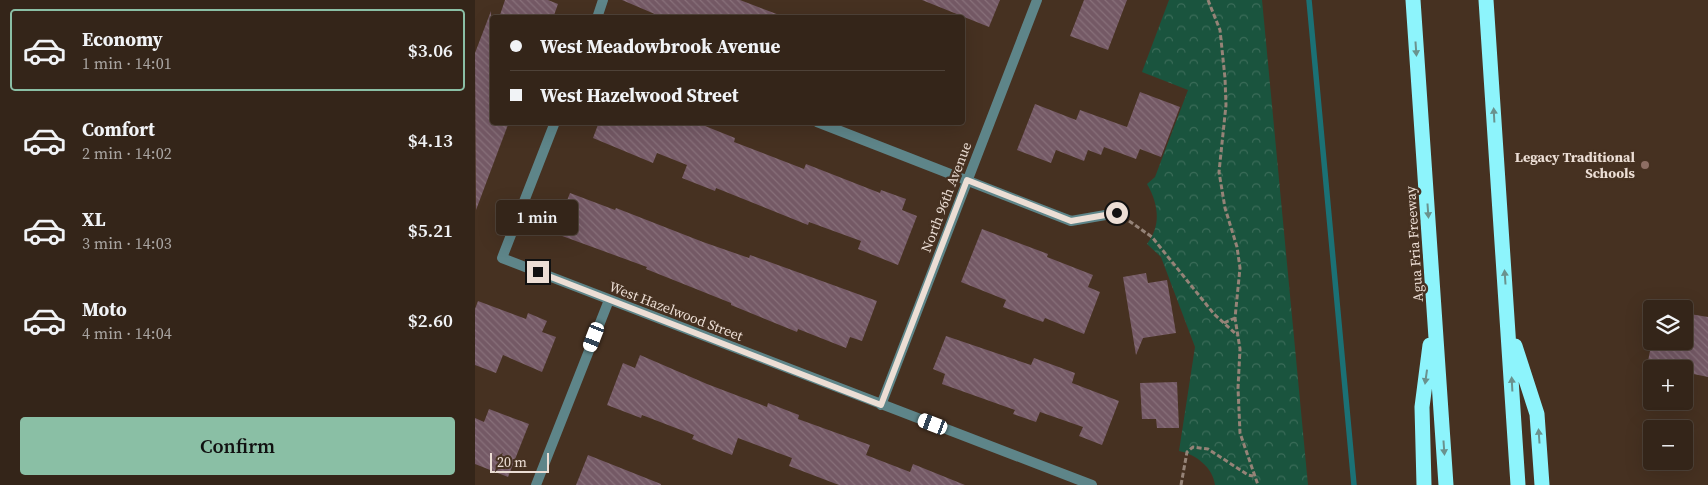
<!DOCTYPE html>
<meta charset="utf-8">
<style>
:root{--surface:#342519;--page:#3f3126;--text:#f1f3f6;--muted:#a9a5a2;--line:#4e4238;--accent:#8abfa5}
body{margin:0;font-family:"Source Serif 4",serif;background:var(--page);color:var(--text);height:100vh;display:flex;flex-direction:column;font-size:19px;white-space:nowrap}
*{box-sizing:border-box;margin:0}
p{font-size:16px;color:var(--muted)}
.icon{flex:none;width:28px;height:28px;fill:none;stroke:currentColor;stroke-width:2;stroke-linecap:round;stroke-linejoin:round}
.map{position:relative;flex:1;overflow:hidden}
.drawer{display:flex;flex-direction:column;background:var(--surface);width:475px}
.drawer>*{flex:none}
.top-card{position:absolute;left:15px;top:15px;width:475px;height:110px;border-radius:5px;box-shadow:0 5px 20px #0002,0 0 0 1px var(--line);display:grid;align-content:center;height:110px;padding:0 20px;background:var(--surface)}
.tools{position:absolute;left:1168px;top:300px;display:grid;gap:10px}
.tools a{display:grid;place-items:center;width:50px;height:50px;border-radius:5px;background:var(--surface);box-shadow:0 5px 20px #0002,0 0 0 1px var(--line);font-size:25px}
.scale{position:absolute;left:15px;bottom:12px;width:59px;box-sizing:border-box;padding-left:5px;border:2px solid #ecded5;border-top:0;font-size:14px;line-height:18px;white-space:nowrap;color:#ecded5;-webkit-text-stroke:4px #463121;paint-order:stroke}
.end{position:absolute;width:22px;height:22px;margin:-11px;border:6px solid #ecded5;background:#111;box-shadow:0 0 0 2px #111}
.from{border-radius:50%}
.bubble{position:absolute;height:35px;border-radius:5px;background:var(--surface);box-shadow:0 5px 20px #0002,0 0 0 1px var(--line);font-size:16px;font-weight:600;line-height:35px;text-align:center}
.car{position:absolute;width:15px;height:30px;margin:-15px -8px;border-radius:6px;box-shadow:0 0 4px 1px #0007;background:linear-gradient(#fff 24%,#345 0 40%,#fff 0 76%,#345 0 86%,#fff 0)}
.top-card b{display:flex;align-items:center;gap:18px;height:48px;font-size:19px}
.top-card b+b{border-top:1px solid var(--line)}
.top-card i{width:12px;height:12px;background:var(--text)}
ul{padding:9px 0 0;list-style:none}
li{display:flex;align-items:center;gap:15px;height:82px;margin:0 10px 8px;padding:0 10px;border:2px solid transparent;border-radius:5px}
li div{flex:1}
li b{display:block;font-size:19px}
li em{font-style:normal;font-weight:600}
li.active{border-color:var(--accent)}
li>.icon{width:45px;height:45px;stroke-width:1.5}
.action{display:flex;gap:10px;margin-top:auto;padding:10px 20px}
.action a{flex:1;height:58px;border-radius:5px;background:var(--accent);color:#111;font-size:20px;font-weight:600;line-height:58px;text-align:center}
main{display:flex;flex:1;min-height:0}
.map>svg:first-child{display:block}
.park{fill:url(#park-crowns)}
.lines{fill:none;stroke-linecap:round;stroke-linejoin:round}
.stream{stroke:#1b7175;stroke-width:5.5}
.building{fill:url(#building-back-hatch)}
.path{stroke:#958377;stroke-width:3;stroke-dasharray:5 2.5;stroke-linecap:butt}
.minor{stroke:#5e8589;stroke-width:10}
.motorway{stroke:#8df4fc;stroke-width:15}
.oneway{fill:#6a928e}
.route{stroke:#ecded5;stroke-width:6}
.education-dot{fill:#8d6e63;stroke:#463121;stroke-width:2}
.labels{text-anchor:middle;dominant-baseline:central;stroke-width:5;stroke-linejoin:round;paint-order:stroke}
.poi-label{font-size:14px;font-weight:bold;fill:#ecded5;stroke:#463121;text-anchor:end}
.street-label{font-size:14px;fill:#ecded5;stroke:#463121}
</style>
<main>
<section class="drawer">
<ul>
<li class="active"><svg class="icon" aria-label="car" viewBox="0 0 24 24"><path d="M5 17H2v-5l4-1 3-4h7l3 4 3 1v5h-3M9 17h6M6 11h13"/><circle cx="7" cy="17" r="2"/><circle cx="17" cy="17" r="2"/></svg><div><b>Economy</b><p>1 min · 14:01</p></div><em>$3.06</em></li>
<li><svg class="icon" aria-label="car" viewBox="0 0 24 24"><path d="M5 17H2v-5l4-1 3-4h7l3 4 3 1v5h-3M9 17h6M6 11h13"/><circle cx="7" cy="17" r="2"/><circle cx="17" cy="17" r="2"/></svg><div><b>Comfort</b><p>2 min · 14:02</p></div><em>$4.13</em></li>
<li><svg class="icon" aria-label="car" viewBox="0 0 24 24"><path d="M5 17H2v-5l4-1 3-4h7l3 4 3 1v5h-3M9 17h6M6 11h13"/><circle cx="7" cy="17" r="2"/><circle cx="17" cy="17" r="2"/></svg><div><b>XL</b><p>3 min · 14:03</p></div><em>$5.21</em></li>
<li><svg class="icon" aria-label="car" viewBox="0 0 24 24"><path d="M5 17H2v-5l4-1 3-4h7l3 4 3 1v5h-3M9 17h6M6 11h13"/><circle cx="7" cy="17" r="2"/><circle cx="17" cy="17" r="2"/></svg><div><b>Moto</b><p>4 min · 14:04</p></div><em>$2.60</em></li>
</ul>
<div class="action"><a>Confirm</a></div>
</section>
<div class="map">
<svg width="1233" height="485" viewBox="0 0 1233 485">
<defs>
<pattern id="park-crowns" width="20" height="18" patternUnits="userSpaceOnUse" patternTransform="scale(1.25)"><rect width="20" height="18" fill="#1a543e"/><path d="M2 6a3 3 0 1 1 6 0M12 15a3 3 0 1 1 6 0" fill="none" stroke="#3b6c59"/></pattern>
<pattern id="building-back-hatch" width="6" height="6" patternUnits="userSpaceOnUse" patternTransform="scale(1.25)"><rect width="6" height="6" fill="#745965"/><path d="M-1 5l2 2M0 0l6 6M5-1l2 2" fill="none" stroke="#88707a"/></pattern>
</defs>
<rect width="100%" height="100%" fill="#463121"/>
<!-- park -->
<path class="park" d="M 694,0 L 787,0 L 833,485 L 740,485 C 738,467 720,454 704,451 L 720,347 L 686,257 L 672,244 C 687,225 683,203 672,184 L 680,177 L 713,90 L 667,72 Z"/>
<g class="lines">
<!-- stream -->
<path class="stream" d="M 834,0 L 879,485"/>
</g>
<!-- building -->
<path class="building" d="M 30,0 L 73,0 L 83,4 L 78,18 L 24,18 Z
M 147,0 L 265,0 L 307,16 L 189,18 Z
M 447,0 L 525,0 L 514,27 Z
M 609,0 L 652,0 L 633,50 L 595,36 Z
M 16,11 L 18,122 L 34,122 L 1,210 L 0,53 Z
M 665,92 L 705,107 L 686,157 L 665,149 L 661,159 L 629,147 L 626,155 L 613,150 L 609,161 L 581,150 L 576,163 L 542,150 L 560,104 L 601,120 L 605,110 L 652,127 Z
M 124,122 L 220,122 L 260,138 L 259,142 L 329,169 L 331,164 L 405,193 L 406,190 L 431,199 L 427,210 L 442,216 L 423,265 L 383,249 L 386,241 L 334,222 L 333,225 L 241,188 L 240,191 L 207,178 L 212,165 L 182,153 L 178,163 L 118,138 Z
M 95,193 L 140,210 L 141,208 L 228,242 L 274,258 L 275,255 L 402,301 L 387,341 L 375,337 L 371,348 L 323,329 L 322,332 L 256,305 L 256,303 L 171,269 L 172,267 L 79,233 Z
M 507,229 L 573,254 L 572,257 L 618,275 L 613,287 L 625,292 L 609,334 L 570,318 L 568,322 L 528,307 L 531,300 L 486,282 Z
M 671,273 L 673,283 L 692,280 L 701,333 L 668,338 L 661,355 L 648,277 Z
M 3,301 L 51,319 L 53,313 L 72,321 L 67,332 L 81,337 L 67,372 L 28,355 L 21,373 L 0,365 L 0,309 Z
M 1209,313 L 1233,317 L 1233,377 L 1209,372 L 1209,369 L 1172,366 L 1177,341 L 1209,341 Z
M 471,336 L 556,365 L 559,358 L 600,373 L 597,383 L 644,401 L 627,445 L 604,436 L 608,427 L 565,412 L 561,422 L 538,414 L 540,410 L 467,384 L 470,374 L 458,369 Z
M 165,355 L 232,384 L 292,407 L 293,403 L 324,415 L 323,419 L 395,445 L 391,455 L 435,472 L 438,464 L 490,485 L 364,485 L 314,466 L 317,458 L 263,438 L 257,455 L 217,439 L 219,435 L 167,415 L 166,418 L 132,405 L 148,363 L 160,368 Z
M 702,382 L 704,428 L 682,428 L 681,419 L 667,419 L 665,383 Z
M 14,409 L 54,424 L 33,477 L 0,464 L 0,418 L 9,422 Z
M 113,455 L 186,484 L 186,485 L 101,485 Z"/>
<g class="lines">
<!-- path -->
<path class="path" d="M 733,0 L 745,30 L 750,78 L 751,105 L 744,172 L 750,208 L 762,247 L 765,268 L 760,318 L 765,349 L 763,388 L 765,433 L 783,485
M 654,221 L 677,237 L 739,314 L 762,335
M 749,323 L 760,318
M 706,485 L 712,452 L 718,447 L 733,449 L 773,475 L 778,476"/>
<!-- minor -->
<path class="minor" d="M 122,18 L 128,0
M 80,122 L 27,258 L 617,485
M 342,122 L 596,221 L 642,213
M 406,405 L 562,0
M 61,485 L 134,300"/>
<!-- motorway -->
<path class="motorway" d="M 938,0 L 971,485
M 1011,0 L 1043,485
M 1040,346 L 1062,414 L 1067,485
M 949,485 L 947,407 L 955,345"/>
</g>
<!-- one-way arrows -->
<defs><path id="oneway-solid" d="M-6-.8H1V-3.2L6.5 0L1 3.2V.8H-6Z" transform="scale(1.25)"/></defs>
<g class="oneway">
<use href="#oneway-solid" transform="translate(941 49) rotate(86)"/>
<use href="#oneway-solid" transform="translate(1019 115) rotate(-93)"/>
<use href="#oneway-solid" transform="translate(953 211) rotate(86)"/>
<use href="#oneway-solid" transform="translate(1030 277) rotate(-94)"/>
<use href="#oneway-solid" transform="translate(951 377) rotate(98)"/>
<use href="#oneway-solid" transform="translate(1037 384) rotate(-93)"/>
<use href="#oneway-solid" transform="translate(1064 436) rotate(-94)"/>
<use href="#oneway-solid" transform="translate(969 448) rotate(86)"/>
</g>
<g class="lines">
<!-- route -->
<path class="route" d="M 63,272 L 406,405 L 492,180 L 596,221 L 642,213"/>
</g>
<!-- markers -->
<circle class="education-dot" cx="1170" cy="165" r="5"/>
<g class="labels">
<!-- poi labels -->
<g class="poi-label">
<text x="1160" y="157">Legacy Traditional<tspan x="1160" dy="16">Schools</tspan></text>
</g>
<!-- street labels -->
<g class="street-label">
<text transform="translate(471 197) rotate(-69)">North 96th Avenue</text>
<text transform="translate(939 244) rotate(-94)">Agua Fria Freeway</text>
<text transform="translate(201 311) rotate(21)">West Hazelwood Street</text>
</g>
</g>
</svg>
<div class="tools">
<a><svg class="icon" aria-label="layers" viewBox="0 0 24 24"><path d="M12 4l9 5-9 5-9-5zM3 14l9 5 9-5"/></svg></a>
<a>+</a>
<a>−</a>
</div>
<div class="scale">20 m</div>
<i class="end from" style="left:642px;top:213px"></i>
<i class="end" style="left:63px;top:272px"></i>
<div class="bubble" style="left:21px;top:200px;width:82px">1 min</div>
<i class="car" style="left:119px;top:337px;rotate:201deg"></i>
<i class="car" style="left:458px;top:424px;rotate:291deg"></i>
<div class="top-card">
<b><i class="from"></i>West Meadowbrook Avenue</b>
<b><i></i>West Hazelwood Street</b>
</div>
</div>
</main>
